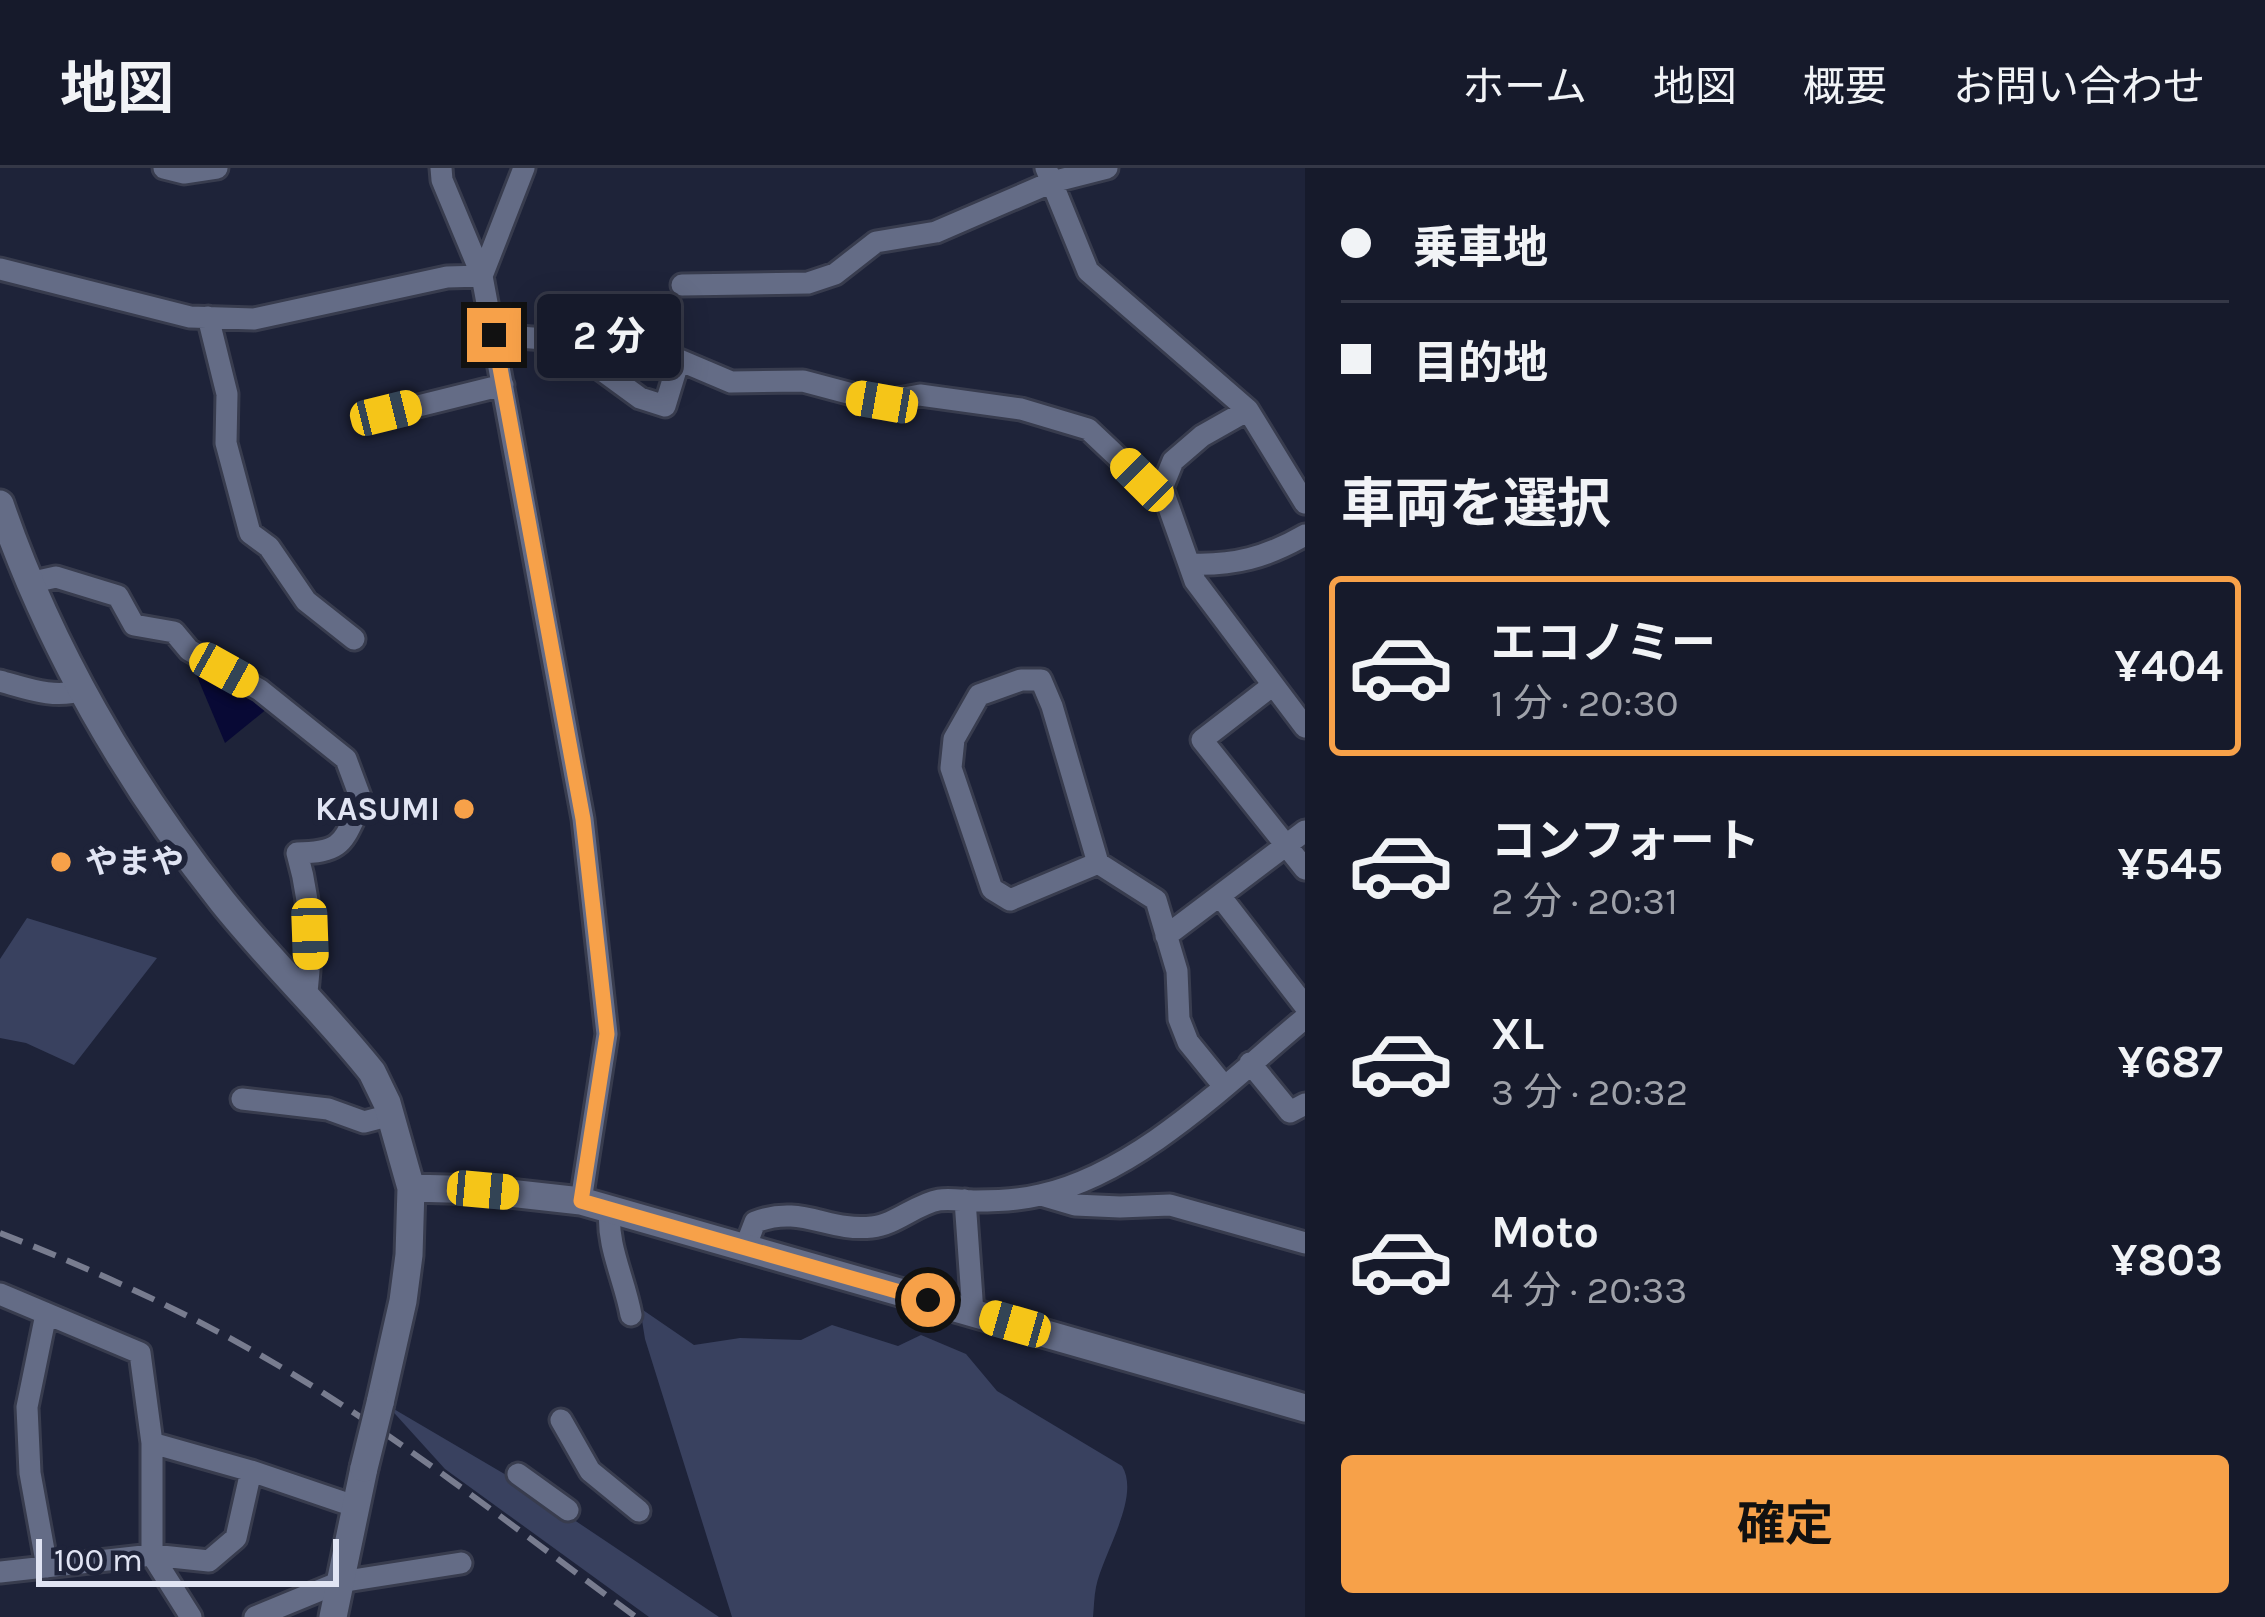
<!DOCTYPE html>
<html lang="ja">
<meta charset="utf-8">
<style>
:root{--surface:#161a2b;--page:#232737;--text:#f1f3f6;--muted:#9ea1a9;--line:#353847;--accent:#f7a149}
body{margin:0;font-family:Karla,"Noto Sans JP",sans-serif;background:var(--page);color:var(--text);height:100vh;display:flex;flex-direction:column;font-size:45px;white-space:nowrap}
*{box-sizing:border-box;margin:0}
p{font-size:39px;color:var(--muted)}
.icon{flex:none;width:66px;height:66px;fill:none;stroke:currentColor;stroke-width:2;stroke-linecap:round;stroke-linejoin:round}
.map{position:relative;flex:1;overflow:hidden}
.drawer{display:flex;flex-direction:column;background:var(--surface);width:960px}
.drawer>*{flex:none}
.hud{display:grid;align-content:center;height:264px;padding:0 36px;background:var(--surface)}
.scale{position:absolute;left:36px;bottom:30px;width:303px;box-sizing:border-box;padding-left:12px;border:6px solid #e0e4f3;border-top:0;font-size:33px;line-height:42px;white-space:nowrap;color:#e0e4f3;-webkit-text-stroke:9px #1e2339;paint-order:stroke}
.end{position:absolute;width:54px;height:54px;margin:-27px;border:15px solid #f7a149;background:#111;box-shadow:0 0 0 6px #111}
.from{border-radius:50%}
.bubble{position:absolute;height:84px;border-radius:12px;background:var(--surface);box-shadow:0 6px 30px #0003,0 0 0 3px var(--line);font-size:39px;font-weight:700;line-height:84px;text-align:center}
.car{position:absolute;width:36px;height:72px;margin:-36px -18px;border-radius:15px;box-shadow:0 0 9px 3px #0007;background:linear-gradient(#f5c518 24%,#345 0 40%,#f5c518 0 76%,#345 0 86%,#f5c518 0)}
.hud b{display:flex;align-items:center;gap:42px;height:114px;font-size:45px}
.hud b+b{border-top:3px solid var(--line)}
.hud i{width:30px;height:30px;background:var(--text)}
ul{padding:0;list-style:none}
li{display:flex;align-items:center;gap:36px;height:180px;margin:0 24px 18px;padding:0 12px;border:6px solid transparent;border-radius:12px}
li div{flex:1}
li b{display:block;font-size:45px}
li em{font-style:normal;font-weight:700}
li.on{border-color:var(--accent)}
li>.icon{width:108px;height:108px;stroke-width:1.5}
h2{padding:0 36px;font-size:54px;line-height:144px}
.button{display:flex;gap:24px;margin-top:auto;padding:24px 36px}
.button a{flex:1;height:138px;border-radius:12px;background:var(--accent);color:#111;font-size:48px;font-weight:700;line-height:138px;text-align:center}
header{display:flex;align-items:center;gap:72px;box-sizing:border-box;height:168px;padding:0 60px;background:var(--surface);border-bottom:3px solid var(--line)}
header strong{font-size:57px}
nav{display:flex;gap:66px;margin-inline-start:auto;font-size:42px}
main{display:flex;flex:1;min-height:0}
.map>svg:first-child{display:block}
.green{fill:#39415f}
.water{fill:#080935}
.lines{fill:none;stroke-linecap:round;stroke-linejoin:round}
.minor-casing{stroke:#383c4e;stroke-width:27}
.tertiary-casing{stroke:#383c4e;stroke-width:33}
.minor{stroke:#646c86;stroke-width:21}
.tertiary{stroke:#646c86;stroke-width:27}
.rail{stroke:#787c8f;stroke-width:6;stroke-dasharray:24 12;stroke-linecap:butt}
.tertiary-bridge-casing{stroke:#383c4e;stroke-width:33;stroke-linecap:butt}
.tertiary-bridge{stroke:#646c86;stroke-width:27}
.route{stroke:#f7a149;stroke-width:15}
.poi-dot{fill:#f7a149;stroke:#1e2339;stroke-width:4.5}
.labels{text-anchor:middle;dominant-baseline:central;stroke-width:12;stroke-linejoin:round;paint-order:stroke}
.poi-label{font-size:33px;font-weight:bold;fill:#e0e4f3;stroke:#1e2339;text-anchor:end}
</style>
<header>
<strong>地図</strong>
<nav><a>ホーム</a><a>地図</a><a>概要</a><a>お問い合わせ</a></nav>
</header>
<main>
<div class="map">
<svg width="1305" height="1449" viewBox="0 0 1305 1449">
<rect width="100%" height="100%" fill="#1e2339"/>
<!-- green -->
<path class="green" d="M 27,750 L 157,790 L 74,897 L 26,875 L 0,870 L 0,791 Z
M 640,1140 L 694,1177 L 740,1170 L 801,1172 L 832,1157 L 898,1178 L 921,1167 L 966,1186 L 997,1223 L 1122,1298 C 1141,1329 1103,1385 1096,1419 C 1094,1429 1094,1439 1093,1449 L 732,1449 L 645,1171 Z
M 387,1237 L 513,1311 L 719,1449 L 649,1449 L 445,1301 Z"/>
<!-- water -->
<path class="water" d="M 188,487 L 257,526 L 268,540 L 225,575 Z"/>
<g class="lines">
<!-- minor casing -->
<g class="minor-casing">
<path id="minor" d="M 164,0 L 184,5 L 217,0
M 441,0 L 442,12 L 482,108 L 524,0
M 1046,0 L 1088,103 L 1248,242 L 1305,335
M 0,101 L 190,149 L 254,151 L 447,109 L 482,108 L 583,651 L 607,866 L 581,1033
M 682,117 L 808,115 L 835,106 L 876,74 L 936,64 L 1052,14 L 1107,0
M 208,149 L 227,226 L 226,275 L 250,365 L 269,379 L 306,433 L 354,471
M 494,167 L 583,174 L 639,175 L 731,214 L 803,213 L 882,234 L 920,227 L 1021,241 L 1088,261 L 1142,312 L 1162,320
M 562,173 L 640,230 L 665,238 L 679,192
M 1248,242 L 1202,268 L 1173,293 L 1162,320 L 1195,413 L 1305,559
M 386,246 L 503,217
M 1189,396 C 1234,398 1267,389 1305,367
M 29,415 L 56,409 L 118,428 L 134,457 L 174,464 L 189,482 L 260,522 L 346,591 L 362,634 C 342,674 345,684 297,685 C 311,733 313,781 306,831
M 0,513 C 29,521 54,531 83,522
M 1273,517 L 1202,572 L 1305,701
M 1098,695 L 1052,538 L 1041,512 L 1021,512 L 979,527 L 954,571 L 951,600 L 992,721 L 1010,732 L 1098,695 L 1156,732 L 1177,803 L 1179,851 L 1188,874 L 1223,917
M 1220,728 L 1305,838
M 1166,768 L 1305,663
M 1250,895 L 1290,944 L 1305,936
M 242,931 L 328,941 L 364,954 L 391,947
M 1041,1027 L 1075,1037 L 1120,1039 L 1170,1037 L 1305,1075
M 965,1032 L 973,1145
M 610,1042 C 606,1077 625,1112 631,1147
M 745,1080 L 755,1054 C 802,1036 827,1064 872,1059 C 895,1057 916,1036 939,1032 C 951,1030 964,1033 976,1033 C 996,1033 1020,1032 1040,1027 C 1139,1005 1229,913 1305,850
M 0,1126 L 140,1185 L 152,1275 L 152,1387 L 191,1449
M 46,1146 L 27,1239 L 30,1305 L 47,1399
M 561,1252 L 590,1303 L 639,1343
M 152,1275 L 251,1303 L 357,1339
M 518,1306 L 568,1342
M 0,1404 L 152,1387 L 209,1393 L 236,1370 L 251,1303
M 255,1449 L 340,1414 L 461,1395"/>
</g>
<!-- tertiary casing -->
<g class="tertiary-casing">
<path id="tertiary" d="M 0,336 C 49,479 128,615 222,733 C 269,792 325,845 372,904 L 387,935 L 411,1020 L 409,1087 L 403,1133 L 380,1235
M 411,1020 L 483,1022 L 581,1033 L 1305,1240
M 333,1449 L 364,1300"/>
</g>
<!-- minor -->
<use href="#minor" class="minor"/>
<!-- tertiary -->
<use href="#tertiary" class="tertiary"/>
<!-- rail -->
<path class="rail" d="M 0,1065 C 94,1102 187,1144 274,1195 C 401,1269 518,1363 636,1449"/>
<!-- tertiary-bridge casing -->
<g class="tertiary-bridge-casing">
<path id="tertiary-bridge" d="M 364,1300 L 380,1235"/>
</g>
<!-- tertiary-bridge -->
<use href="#tertiary-bridge" class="tertiary-bridge"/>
</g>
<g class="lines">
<!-- route -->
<path class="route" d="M 494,167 L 583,651 L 607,866 L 581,1033 L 928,1132"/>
</g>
<!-- markers -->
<g class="poi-dot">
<circle cx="464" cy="641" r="12"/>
<circle cx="61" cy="694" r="12"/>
</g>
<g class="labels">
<!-- poi labels -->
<g class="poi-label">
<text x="440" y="641">KASUMI</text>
<text x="85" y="694" text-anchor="start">やまや</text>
</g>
</g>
</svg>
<div class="scale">100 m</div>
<i class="end from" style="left:928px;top:1132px"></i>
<i class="end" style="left:494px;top:167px"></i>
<div class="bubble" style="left:537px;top:126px;width:144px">2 分</div>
<i class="car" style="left:882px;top:234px;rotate:280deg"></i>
<i class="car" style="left:386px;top:245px;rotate:76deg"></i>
<i class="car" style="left:1142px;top:312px;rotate:315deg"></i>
<i class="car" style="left:224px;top:502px;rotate:119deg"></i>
<i class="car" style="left:310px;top:766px;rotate:178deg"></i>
<i class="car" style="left:483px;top:1022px;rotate:95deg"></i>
<i class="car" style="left:1015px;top:1156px;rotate:286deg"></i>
</div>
<section class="drawer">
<div class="hud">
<b><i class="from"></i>乗車地</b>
<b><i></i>目的地</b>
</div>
<h2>車両を選択</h2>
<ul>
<li class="on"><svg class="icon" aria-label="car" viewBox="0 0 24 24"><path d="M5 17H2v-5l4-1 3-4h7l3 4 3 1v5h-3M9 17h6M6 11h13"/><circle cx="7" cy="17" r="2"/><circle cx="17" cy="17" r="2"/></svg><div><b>エコノミー</b><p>1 分 · 20:30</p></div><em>¥404</em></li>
<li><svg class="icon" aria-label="car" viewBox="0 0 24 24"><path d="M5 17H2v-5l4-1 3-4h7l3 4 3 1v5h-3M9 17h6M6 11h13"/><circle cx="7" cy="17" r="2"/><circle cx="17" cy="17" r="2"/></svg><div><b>コンフォート</b><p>2 分 · 20:31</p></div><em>¥545</em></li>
<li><svg class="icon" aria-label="car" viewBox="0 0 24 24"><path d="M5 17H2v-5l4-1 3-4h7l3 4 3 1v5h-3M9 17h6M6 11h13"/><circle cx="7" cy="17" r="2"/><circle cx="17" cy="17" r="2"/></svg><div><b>XL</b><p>3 分 · 20:32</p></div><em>¥687</em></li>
<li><svg class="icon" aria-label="car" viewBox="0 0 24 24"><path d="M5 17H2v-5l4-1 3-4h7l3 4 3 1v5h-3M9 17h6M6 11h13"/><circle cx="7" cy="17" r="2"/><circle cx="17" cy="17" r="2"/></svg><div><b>Moto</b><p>4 分 · 20:33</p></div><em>¥803</em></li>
</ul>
<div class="button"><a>確定</a></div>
</section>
</main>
